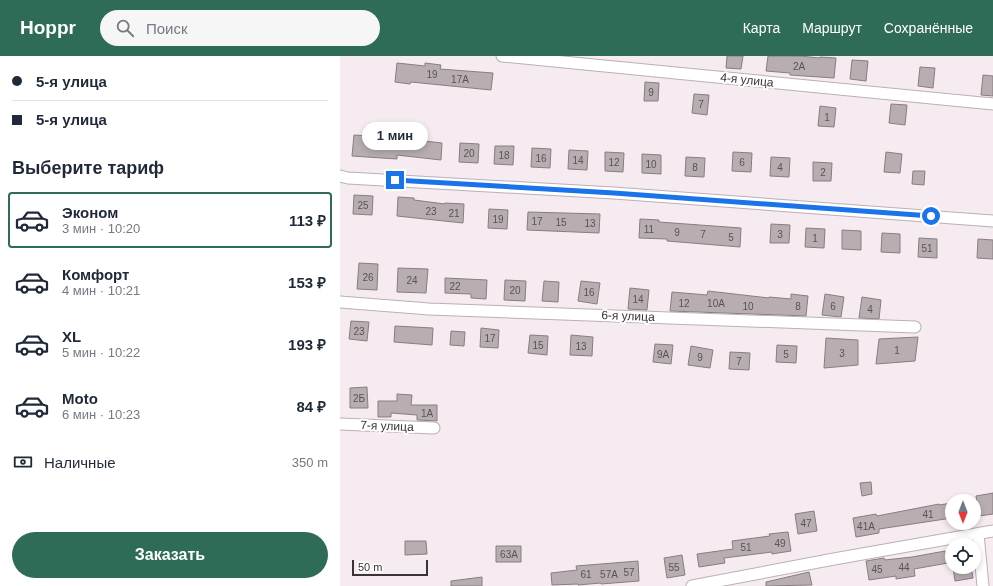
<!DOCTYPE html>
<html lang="ru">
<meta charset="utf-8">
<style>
:root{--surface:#fff;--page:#f6f6f7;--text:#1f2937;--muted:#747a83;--line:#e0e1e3;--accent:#2f6c57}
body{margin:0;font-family:Helvetica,sans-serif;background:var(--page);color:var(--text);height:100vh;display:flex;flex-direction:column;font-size:15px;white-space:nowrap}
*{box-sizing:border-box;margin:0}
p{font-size:13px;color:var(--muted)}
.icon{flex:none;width:22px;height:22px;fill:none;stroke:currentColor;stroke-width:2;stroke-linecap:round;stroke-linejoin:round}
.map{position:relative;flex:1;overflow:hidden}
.sheet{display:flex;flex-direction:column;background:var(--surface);width:340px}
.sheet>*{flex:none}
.top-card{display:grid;align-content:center;height:88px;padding:0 12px;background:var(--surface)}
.needle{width:26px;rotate:180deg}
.tools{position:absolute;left:605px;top:438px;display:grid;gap:8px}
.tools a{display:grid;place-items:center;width:36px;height:36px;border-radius:50%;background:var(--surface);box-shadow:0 2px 6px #0003;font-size:20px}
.scale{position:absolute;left:12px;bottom:10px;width:76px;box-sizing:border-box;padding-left:4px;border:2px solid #393537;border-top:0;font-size:11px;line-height:14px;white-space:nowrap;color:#393537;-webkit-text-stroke:3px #fff;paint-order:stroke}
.end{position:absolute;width:18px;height:18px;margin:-9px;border:5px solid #1a73e8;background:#fff;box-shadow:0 0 0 2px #fff}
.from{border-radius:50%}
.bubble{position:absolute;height:28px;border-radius:14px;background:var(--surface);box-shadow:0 2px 6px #0003;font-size:13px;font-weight:600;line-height:28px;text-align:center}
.top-card b{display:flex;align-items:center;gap:14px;height:38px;font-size:15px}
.top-card b+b{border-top:1px solid var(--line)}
.top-card i{width:10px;height:10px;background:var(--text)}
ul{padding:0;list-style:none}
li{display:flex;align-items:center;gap:12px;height:56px;margin:0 8px 6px;padding:0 4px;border:2px solid transparent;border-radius:4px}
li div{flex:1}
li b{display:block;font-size:15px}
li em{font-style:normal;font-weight:600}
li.on{border-color:var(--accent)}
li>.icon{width:36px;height:36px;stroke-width:1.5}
h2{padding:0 12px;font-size:18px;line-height:48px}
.pay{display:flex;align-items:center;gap:10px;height:44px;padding:0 12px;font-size:15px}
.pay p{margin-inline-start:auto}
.button{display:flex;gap:8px;margin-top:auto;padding:8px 12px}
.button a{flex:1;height:46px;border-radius:24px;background:var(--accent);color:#fff;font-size:16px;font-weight:600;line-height:46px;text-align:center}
header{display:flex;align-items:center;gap:24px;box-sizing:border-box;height:56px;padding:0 20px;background:var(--accent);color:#fff}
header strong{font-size:19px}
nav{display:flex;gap:22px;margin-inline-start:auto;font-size:14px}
.search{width:280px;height:36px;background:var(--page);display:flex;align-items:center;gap:10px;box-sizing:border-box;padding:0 14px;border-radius:22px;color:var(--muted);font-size:15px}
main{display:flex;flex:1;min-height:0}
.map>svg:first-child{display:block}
.building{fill:#b8aeb2;stroke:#877e82}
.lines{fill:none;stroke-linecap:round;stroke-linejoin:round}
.minor-casing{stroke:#bab0b5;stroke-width:13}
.minor{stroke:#fff;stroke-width:11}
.route{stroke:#1a73e8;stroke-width:5}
.labels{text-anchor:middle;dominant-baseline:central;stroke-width:4;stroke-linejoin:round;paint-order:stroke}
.number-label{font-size:10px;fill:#595356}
.street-label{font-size:12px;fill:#393537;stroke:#fff}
</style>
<header>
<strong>Hoppr</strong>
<div class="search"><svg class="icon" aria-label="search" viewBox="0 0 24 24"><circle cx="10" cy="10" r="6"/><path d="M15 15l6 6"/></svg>Поиск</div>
<nav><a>Карта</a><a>Маршрут</a><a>Сохранённые</a></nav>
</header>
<main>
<section class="sheet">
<div class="top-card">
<b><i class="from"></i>5-я улица</b>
<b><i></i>5-я улица</b>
</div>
<h2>Выберите тариф</h2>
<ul>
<li class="on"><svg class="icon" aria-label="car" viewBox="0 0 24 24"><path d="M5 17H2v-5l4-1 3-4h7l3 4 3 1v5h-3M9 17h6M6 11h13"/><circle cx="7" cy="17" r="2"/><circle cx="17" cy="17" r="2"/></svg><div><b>Эконом</b><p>3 мин · 10:20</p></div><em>113 ₽</em></li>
<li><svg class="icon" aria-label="car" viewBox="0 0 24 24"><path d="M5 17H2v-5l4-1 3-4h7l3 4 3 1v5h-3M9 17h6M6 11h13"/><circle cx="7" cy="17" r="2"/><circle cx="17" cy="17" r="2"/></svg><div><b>Комфорт</b><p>4 мин · 10:21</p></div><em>153 ₽</em></li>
<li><svg class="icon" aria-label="car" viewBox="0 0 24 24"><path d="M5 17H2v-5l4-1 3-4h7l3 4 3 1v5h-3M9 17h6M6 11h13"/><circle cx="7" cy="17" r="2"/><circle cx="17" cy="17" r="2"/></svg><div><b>XL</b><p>5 мин · 10:22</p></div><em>193 ₽</em></li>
<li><svg class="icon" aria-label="car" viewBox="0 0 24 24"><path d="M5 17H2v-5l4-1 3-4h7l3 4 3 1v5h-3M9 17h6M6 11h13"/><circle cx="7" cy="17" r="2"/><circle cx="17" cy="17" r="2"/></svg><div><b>Moto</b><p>6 мин · 10:23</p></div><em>84 ₽</em></li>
</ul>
<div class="pay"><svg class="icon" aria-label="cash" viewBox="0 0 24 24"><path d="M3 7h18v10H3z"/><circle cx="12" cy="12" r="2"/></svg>Наличные<p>350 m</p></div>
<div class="button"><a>Заказать</a></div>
</section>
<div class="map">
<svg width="653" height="530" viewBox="0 0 653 530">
<rect width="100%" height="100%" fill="#f6ebf0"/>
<!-- building -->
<path class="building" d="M 387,0 L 403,0 L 401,13 L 386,12 Z
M 428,0 L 460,0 L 480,2 L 480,1 L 496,2 L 494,22 L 450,19 L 450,17 L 426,15 Z
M 512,4 L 528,5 L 526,25 L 510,23 Z
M 57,7 L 85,10 L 85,7 L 101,9 L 100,13 L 153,17 L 151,34 L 71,26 L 70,28 L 55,26 Z
M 580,11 L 595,12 L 593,32 L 578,30 Z
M 643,19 L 653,20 L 653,40 L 641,39 Z
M 305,26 L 319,27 L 318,45 L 304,45 Z
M 354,38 L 369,39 L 367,59 L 352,57 Z
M 551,48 L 567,49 L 565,69 L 549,67 Z
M 480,50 L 496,52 L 494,71 L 478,70 Z
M 14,79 L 58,82 L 102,87 L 101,104 L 57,99 L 57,103 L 12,100 Z
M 120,87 L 139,88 L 138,107 L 119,106 Z
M 155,90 L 174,90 L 173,109 L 154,108 Z
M 192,92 L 211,93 L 210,112 L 191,111 Z
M 229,94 L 248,95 L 247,114 L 228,113 Z
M 265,96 L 284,97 L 283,116 L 265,115 Z
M 393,96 L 412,97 L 411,116 L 392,115 Z
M 546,96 L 562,98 L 560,117 L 544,116 Z
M 302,98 L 321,99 L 321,118 L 302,117 Z
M 346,101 L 365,102 L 364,121 L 345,120 Z
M 431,101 L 450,102 L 449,121 L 430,120 Z
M 473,106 L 492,107 L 491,125 L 473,125 Z
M 573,115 L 585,115 L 584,129 L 572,128 Z
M 14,139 L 33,140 L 32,159 L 13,158 Z
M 58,141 L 74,142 L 74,144 L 105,148 L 105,147 L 124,148 L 123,167 L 57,160 Z
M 149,153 L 168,154 L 167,173 L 148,172 Z
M 188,156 L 260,158 L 259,177 L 187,174 Z
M 300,163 L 319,164 L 319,166 L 401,172 L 400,191 L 327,185 L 327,183 L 299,182 Z
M 431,168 L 450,169 L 449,187 L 430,187 Z
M 466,172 L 485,173 L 484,192 L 465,191 Z
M 502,174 L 521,175 L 521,194 L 502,193 Z
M 542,177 L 560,178 L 560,197 L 541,196 Z
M 579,182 L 597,183 L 597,202 L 578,201 Z
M 638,183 L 653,184 L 653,203 L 637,202 Z
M 19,207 L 38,208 L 37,234 L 17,233 Z
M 58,212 L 88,213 L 86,237 L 57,236 Z
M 105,222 L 147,224 L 146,243 L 131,242 L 131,238 L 105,237 Z
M 165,224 L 186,225 L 185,245 L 164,244 Z
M 204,225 L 219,226 L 218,246 L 202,245 Z
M 241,225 L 260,227 L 257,248 L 238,245 Z
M 290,232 L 309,234 L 307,254 L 288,253 Z
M 368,235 L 429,242 L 429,241 L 451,243 L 451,238 L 468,240 L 466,260 L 330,255 L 332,236 L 367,239 Z
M 485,238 L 504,241 L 501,261 L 482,259 Z
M 522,241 L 541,244 L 539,263 L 519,262 Z
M 11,265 L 29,266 L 27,285 L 9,283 Z
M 55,270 L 93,272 L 92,289 L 54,286 Z
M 141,272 L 159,274 L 158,292 L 140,291 Z
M 111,275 L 125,276 L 124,290 L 110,289 Z
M 190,279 L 208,280 L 207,299 L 188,297 Z
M 231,279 L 253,281 L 252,300 L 230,299 Z
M 578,281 L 575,305 L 536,308 L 539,283 Z
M 486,282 L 518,284 L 518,309 L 484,312 Z
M 315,288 L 333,289 L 331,308 L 313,306 Z
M 437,289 L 457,290 L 456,307 L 436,306 Z
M 351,290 L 373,294 L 370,312 L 348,309 Z
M 390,296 L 410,297 L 409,314 L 389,313 Z
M 27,331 L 28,352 L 10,352 L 10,332 Z
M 57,338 L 72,339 L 71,349 L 97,349 L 97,365 L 77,364 L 77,359 L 51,357 L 51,361 L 38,361 L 38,345 L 57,345 Z
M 531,426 L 532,438 L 522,440 L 520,427 Z
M 653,437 L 653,458 L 639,460 L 636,440 Z
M 612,447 L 612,462 L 539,473 L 539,477 L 516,481 L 513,462 L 536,458 L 537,460 L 599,448 L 599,449 Z
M 474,455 L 477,475 L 458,478 L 455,458 Z
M 448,476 L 451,495 L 432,498 L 432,496 L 384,502 L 385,507 L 359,511 L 357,498 L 393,493 L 392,485 L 430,480 L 429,478 Z
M 65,485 L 86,485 L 87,498 L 65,499 Z
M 156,490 L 181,490 L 181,506 L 156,506 Z
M 605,495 L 608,507 L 574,513 L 575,520 L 556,523 L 556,520 L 529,524 L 526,505 L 544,502 L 545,504 L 572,501 Z
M 342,499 L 345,519 L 327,522 L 324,502 Z
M 298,505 L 299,525 L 261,528 L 261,527 L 238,529 L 238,528 L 212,529 L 211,517 L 237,514 L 236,510 Z
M 613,511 L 631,511 L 633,522 L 615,525 Z
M 469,516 L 472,529 L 426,530 L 426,526 Z
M 142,521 L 142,530 L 111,530 L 111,525 Z"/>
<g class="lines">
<!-- minor casing -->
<g class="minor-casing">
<path id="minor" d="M 162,0 L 653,48
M 0,120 L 8,122 L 274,137 L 653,165
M 0,246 L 89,253 L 575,271
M 0,368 L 94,372
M 638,478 L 643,530
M 352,530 L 494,503 L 653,475"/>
</g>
<!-- minor -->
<use href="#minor" class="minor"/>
</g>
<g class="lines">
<!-- route -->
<path class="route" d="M 55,124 L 274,137 L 591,160"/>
</g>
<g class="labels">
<!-- number labels -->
<g class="number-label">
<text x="459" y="10">2А</text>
<text x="92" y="18">19</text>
<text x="120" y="23">17А</text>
<text x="311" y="36">9</text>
<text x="361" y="48">7</text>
<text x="487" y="61">1</text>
<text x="129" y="97">20</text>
<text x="164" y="99">18</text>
<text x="201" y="102">16</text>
<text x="238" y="104">14</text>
<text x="274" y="106">12</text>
<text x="402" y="106">6</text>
<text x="311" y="108">10</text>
<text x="355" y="111">8</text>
<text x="440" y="111">4</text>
<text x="483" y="116">2</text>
<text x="23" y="149">25</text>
<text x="91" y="155">23</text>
<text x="114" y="157">21</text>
<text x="158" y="163">19</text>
<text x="197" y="165">17</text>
<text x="221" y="166">15</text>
<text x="250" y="167">13</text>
<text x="309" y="173">11</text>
<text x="337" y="176">9</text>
<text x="363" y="178">7</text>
<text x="440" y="178">3</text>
<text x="391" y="181">5</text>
<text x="475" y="182">1</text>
<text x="587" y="192">51</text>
<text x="28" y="221">26</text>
<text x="72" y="224">24</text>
<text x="115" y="230">22</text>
<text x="175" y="234">20</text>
<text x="249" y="236">16</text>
<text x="298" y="243">14</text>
<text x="344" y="247">12</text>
<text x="376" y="247">10А</text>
<text x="408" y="250">10</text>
<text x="458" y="250">8</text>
<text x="493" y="250">6</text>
<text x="530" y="253">4</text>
<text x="19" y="275">23</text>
<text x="150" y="282">17</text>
<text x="198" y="289">15</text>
<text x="241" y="290">13</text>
<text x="557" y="294">1</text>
<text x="502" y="297">3</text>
<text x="323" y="298">9А</text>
<text x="446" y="298">5</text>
<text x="360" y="301">9</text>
<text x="399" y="305">7</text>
<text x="19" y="342">2Б</text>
<text x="87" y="357">1А</text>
<text x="588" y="458">41</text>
<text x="466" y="467">47</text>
<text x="526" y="470">41А</text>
<text x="440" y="487">49</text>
<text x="406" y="491">51</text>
<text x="169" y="498">63А</text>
<text x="334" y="511">55</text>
<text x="564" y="511">44</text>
<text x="537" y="513">45</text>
<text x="289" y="516">57</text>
<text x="246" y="518">61</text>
<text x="269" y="518">57А</text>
</g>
<!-- street labels -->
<g class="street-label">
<text transform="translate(407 24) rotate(6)">4-я улица</text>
<text transform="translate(288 260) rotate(2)">6-я улица</text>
<text transform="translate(47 370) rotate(2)">7-я улица</text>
</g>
</g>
</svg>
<div class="tools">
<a><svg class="needle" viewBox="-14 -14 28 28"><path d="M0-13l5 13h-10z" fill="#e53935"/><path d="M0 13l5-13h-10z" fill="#747a83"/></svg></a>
<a><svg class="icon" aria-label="locate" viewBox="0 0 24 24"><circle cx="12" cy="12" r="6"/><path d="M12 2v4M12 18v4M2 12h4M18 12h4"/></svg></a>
</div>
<div class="scale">50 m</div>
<i class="end from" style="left:591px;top:160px"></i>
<i class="end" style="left:55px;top:124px"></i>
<div class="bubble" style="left:22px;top:66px;width:66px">1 мин</div>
</div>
</main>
